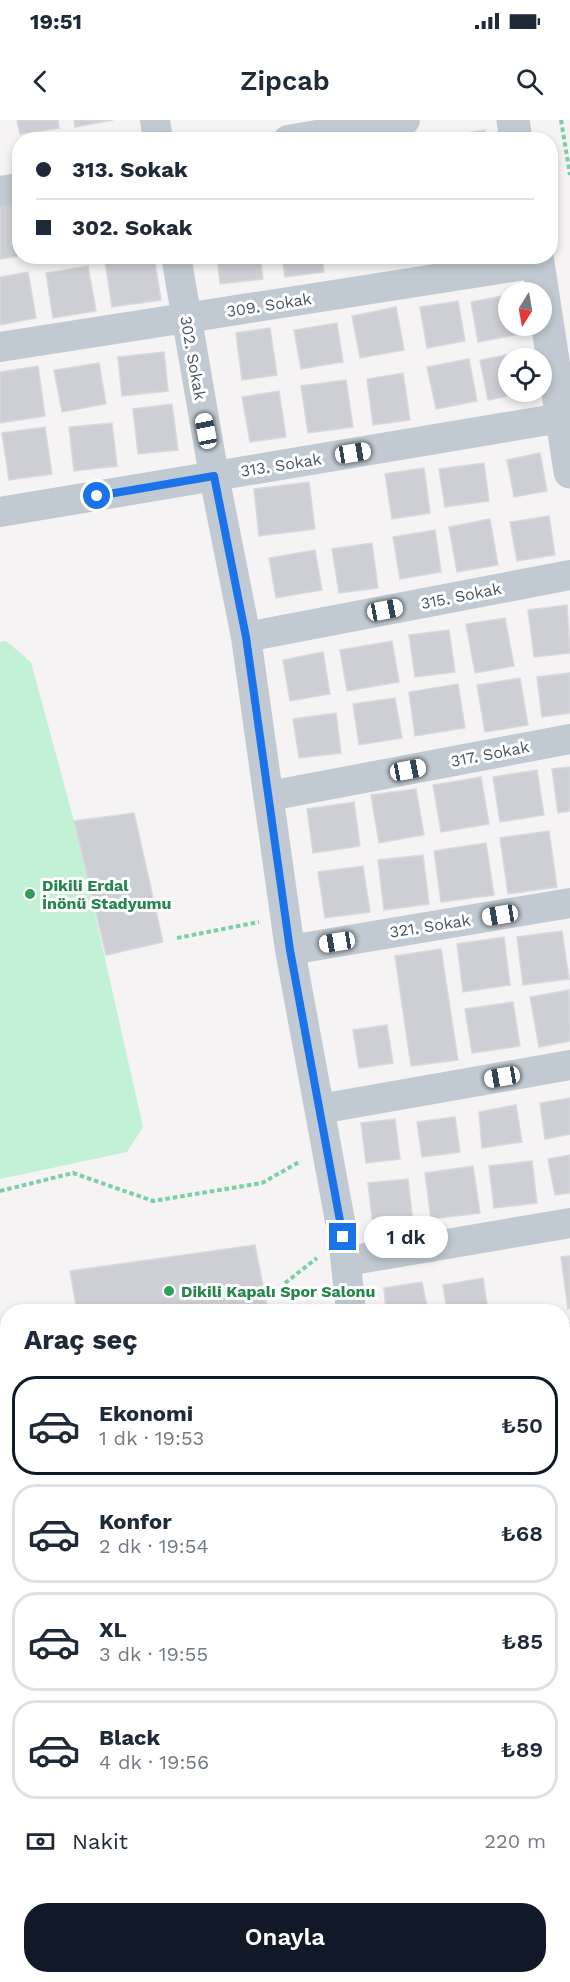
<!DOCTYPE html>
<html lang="tr">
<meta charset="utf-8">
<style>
:root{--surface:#fff;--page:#f6f6f7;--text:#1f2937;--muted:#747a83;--line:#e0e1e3;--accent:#111827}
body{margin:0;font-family:"Work Sans",sans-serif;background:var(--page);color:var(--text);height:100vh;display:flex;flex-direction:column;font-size:22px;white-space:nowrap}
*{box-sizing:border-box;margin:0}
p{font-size:20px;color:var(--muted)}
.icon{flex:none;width:33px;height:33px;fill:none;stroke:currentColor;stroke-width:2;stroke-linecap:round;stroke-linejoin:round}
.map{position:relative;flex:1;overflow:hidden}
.drawer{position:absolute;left:0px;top:1184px;width:570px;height:680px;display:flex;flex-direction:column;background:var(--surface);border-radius:24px 24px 0 0;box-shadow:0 3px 9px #0003}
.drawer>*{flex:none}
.top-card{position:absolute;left:12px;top:12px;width:546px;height:132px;border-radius:24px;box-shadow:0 3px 9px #0003;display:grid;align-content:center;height:132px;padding:0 24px;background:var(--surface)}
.needle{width:39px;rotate:191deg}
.tools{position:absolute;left:498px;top:162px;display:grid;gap:12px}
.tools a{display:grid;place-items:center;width:54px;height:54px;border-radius:50%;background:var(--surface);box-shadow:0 3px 9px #0003;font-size:30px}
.end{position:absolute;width:27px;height:27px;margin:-14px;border:8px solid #1a73e8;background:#fff;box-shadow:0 0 0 3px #fff}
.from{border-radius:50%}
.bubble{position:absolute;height:42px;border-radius:21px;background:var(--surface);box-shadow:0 3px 9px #0003;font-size:20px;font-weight:600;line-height:42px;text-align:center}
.car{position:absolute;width:18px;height:36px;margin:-18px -9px;border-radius:8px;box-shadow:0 0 4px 2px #0007;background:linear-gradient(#fff 24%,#345 0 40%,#fff 0 76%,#345 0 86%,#fff 0)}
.top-card b{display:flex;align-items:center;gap:21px;height:57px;font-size:22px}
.top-card b+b{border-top:2px solid var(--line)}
.top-card i{width:15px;height:15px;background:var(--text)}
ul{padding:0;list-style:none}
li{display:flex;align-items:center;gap:18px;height:99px;margin:0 12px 9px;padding:0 12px;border:3px solid var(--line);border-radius:24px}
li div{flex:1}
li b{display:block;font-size:22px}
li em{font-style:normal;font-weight:600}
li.current{border-color:var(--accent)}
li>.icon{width:54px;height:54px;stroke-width:1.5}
h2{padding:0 24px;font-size:27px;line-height:72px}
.pay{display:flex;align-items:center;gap:15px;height:66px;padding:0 24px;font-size:22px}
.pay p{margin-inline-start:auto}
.action{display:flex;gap:12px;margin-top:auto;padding:12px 24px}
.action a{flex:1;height:69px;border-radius:24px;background:var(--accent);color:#fff;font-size:24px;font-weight:600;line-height:69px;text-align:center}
.status{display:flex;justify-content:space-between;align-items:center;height:42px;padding:0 30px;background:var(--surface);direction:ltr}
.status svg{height:16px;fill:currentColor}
header{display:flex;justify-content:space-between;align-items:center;height:78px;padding:0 24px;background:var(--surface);font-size:27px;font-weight:600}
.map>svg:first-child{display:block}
.green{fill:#c3f1d5}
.building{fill:#cdcfd5;stroke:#d7d9de;stroke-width:1.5}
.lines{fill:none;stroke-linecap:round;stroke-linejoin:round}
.path{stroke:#7ad0a6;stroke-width:4;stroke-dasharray:4.5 3;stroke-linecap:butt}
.minor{stroke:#c1cad2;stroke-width:30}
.tertiary{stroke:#c1cad2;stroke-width:33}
.route{stroke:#1a73e8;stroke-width:8}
.leisure-dot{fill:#2e9e5b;stroke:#fff;stroke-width:2}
.labels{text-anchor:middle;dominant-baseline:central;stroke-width:6;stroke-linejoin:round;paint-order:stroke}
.street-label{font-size:16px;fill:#4a5661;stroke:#fff}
.leisure-label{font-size:16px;font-weight:bold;fill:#27864d;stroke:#fff;text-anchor:start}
</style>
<div class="status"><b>19:51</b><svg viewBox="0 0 49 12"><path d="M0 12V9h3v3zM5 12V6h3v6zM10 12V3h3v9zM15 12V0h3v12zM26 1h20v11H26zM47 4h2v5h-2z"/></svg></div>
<header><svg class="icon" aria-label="back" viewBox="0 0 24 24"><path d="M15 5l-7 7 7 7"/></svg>Zipcab<svg class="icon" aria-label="search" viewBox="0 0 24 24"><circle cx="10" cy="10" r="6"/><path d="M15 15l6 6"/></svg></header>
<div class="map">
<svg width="570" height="1862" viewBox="0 0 570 1862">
<rect width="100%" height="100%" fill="#f5f3f3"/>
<!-- green -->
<path class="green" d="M 6,521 L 31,542 L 74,701 L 143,1007 L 127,1032 L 0,1059 L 0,522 Z"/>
<!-- building -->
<path class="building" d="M 17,0 L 58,0 L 59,8 L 20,14 Z
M 74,0 L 113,0 L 75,7 Z
M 485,10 L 486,20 L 447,20 L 446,16 Z
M 17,81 L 20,136 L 0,139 L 0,84 Z
M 138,136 L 154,136 L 161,180 L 112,187 L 105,141 Z
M 217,136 L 260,136 L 263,159 L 220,164 Z
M 282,136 L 322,136 L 324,152 L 285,157 Z
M 342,136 L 377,136 L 343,143 Z
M 88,146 L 96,191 L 53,198 L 46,153 Z
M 28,152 L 36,198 L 0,205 L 0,157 Z
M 508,175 L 508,206 L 518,206 L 520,214 L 478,222 L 471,182 Z
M 458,181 L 465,221 L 427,228 L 420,187 Z
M 396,187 L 404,230 L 360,238 L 352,196 Z
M 337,203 L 343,242 L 301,249 L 294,210 Z
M 270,208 L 277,255 L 242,260 L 236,213 Z
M 164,232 L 168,271 L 122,276 L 118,237 Z
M 521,232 L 522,238 L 508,238 L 508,272 L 528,272 L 488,280 L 480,240 Z
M 469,239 L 477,281 L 436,289 L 427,247 Z
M 99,243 L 106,284 L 62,292 L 54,250 Z
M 38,246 L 45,296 L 0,303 L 0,252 Z
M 403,253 L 410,300 L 373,305 L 367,259 Z
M 346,260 L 353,307 L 308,313 L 301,266 Z
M 279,271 L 286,317 L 250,322 L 242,277 Z
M 172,284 L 178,330 L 138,334 L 133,289 Z
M 112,303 L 117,346 L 74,351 L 69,307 Z
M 45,307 L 52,354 L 9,360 L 2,313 Z
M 540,333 L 547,371 L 514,377 L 507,340 Z
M 484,343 L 489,381 L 445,387 L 439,349 Z
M 424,348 L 430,393 L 392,399 L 385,354 Z
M 309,362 L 315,409 L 259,416 L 254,369 Z
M 549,396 L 555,435 L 517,441 L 510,402 Z
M 490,399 L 498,445 L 457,452 L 449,407 Z
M 435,410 L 441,452 L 400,459 L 393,417 Z
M 372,423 L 378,468 L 339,473 L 332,429 Z
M 315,430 L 322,470 L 276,478 L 269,438 Z
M 567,485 L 570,533 L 534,537 L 528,490 Z
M 505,498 L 514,546 L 475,553 L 466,504 Z
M 449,510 L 455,552 L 415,557 L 409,515 Z
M 392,521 L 399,562 L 347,571 L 340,530 Z
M 323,532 L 330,574 L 290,581 L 283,540 Z
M 570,553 L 570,593 L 542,597 L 537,557 Z
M 520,558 L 528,605 L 485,612 L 477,565 Z
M 458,564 L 465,608 L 415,616 L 409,572 Z
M 395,578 L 402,618 L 359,625 L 353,584 Z
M 336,593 L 341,633 L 299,638 L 293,599 Z
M 570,647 L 570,691 L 558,693 L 552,649 Z
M 537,650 L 544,695 L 500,702 L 493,657 Z
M 481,657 L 489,704 L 441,712 L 433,665 Z
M 416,669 L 424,715 L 379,723 L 371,675 Z
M 354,682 L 360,726 L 313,733 L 307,689 Z
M 134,693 L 163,822 L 106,835 L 74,701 Z
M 549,711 L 557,767 L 508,774 L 500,718 Z
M 486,723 L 494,775 L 441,782 L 434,731 Z
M 423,735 L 429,784 L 384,790 L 378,740 Z
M 363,746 L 370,792 L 325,798 L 318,752 Z
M 562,811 L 569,859 L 523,865 L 517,817 Z
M 504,817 L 510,865 L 463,872 L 457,824 Z
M 441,829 L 458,940 L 411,946 L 395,836 Z
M 569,870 L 570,921 L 539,927 L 530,877 Z
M 513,882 L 520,926 L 472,933 L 465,889 Z
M 387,905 L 393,943 L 359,948 L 353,910 Z
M 570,978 L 570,1014 L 545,1019 L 540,983 Z
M 516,985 L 522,1022 L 482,1028 L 479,992 Z
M 455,997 L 460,1032 L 422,1037 L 417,1002 Z
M 395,999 L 400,1039 L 366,1043 L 361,1003 Z
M 570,1035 L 570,1073 L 555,1075 L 548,1039 Z
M 532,1041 L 537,1083 L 494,1088 L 489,1046 Z
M 473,1046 L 480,1093 L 431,1099 L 425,1053 Z
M 408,1059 L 413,1102 L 373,1107 L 368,1063 Z
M 255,1125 L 268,1191 L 77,1191 L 70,1151 Z
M 570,1136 L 570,1188 L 568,1189 L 561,1137 Z
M 483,1158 L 488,1191 L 447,1191 L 443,1165 Z
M 422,1162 L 428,1191 L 386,1191 L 384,1168 Z
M 562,1260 L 570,1260 L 570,1340 L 562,1340 Z
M 562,1406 L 567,1406 L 564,1451 L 562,1451 Z
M 3,1591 L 8,1642 L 0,1643 L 0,1592 Z
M 6,1662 L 8,1723 L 0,1723 L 0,1663 Z
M 8,1738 L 8,1795 L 0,1796 L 0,1739 Z
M 0,1815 L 8,1815 L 8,1856 L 16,1856 L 16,1862 L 0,1862 Z
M 64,1856 L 117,1856 L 117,1862 L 64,1862 Z
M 176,1856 L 213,1856 L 213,1862 L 177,1862 Z
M 368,1856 L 443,1856 L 368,1860 Z
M 463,1856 L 509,1856 L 509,1859 L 463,1860 Z"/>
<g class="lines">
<!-- path -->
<path class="path" d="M 561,0 L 570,55
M 177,818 L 259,802
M 0,1071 L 73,1053 L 153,1081 L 262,1063 L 301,1041
M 285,1163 L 317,1138"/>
<!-- minor -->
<path class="minor" d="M 155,0 L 158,20
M 288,20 L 405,0
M 0,71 L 20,68
M 176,136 L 214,356 L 246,517 L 290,830 L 343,1117 L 351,1191
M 0,227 L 538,143
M 0,392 L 561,298
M 246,517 L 570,455
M 269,676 L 570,619
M 290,830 L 570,783
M 320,989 L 570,945
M 347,1141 L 570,1103
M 562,1218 L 570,1217
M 0,1307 L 8,1305
M 562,1378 L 570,1378
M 562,1543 L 570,1543
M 0,1567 L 8,1565
M 562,1705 L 570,1705
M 141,1856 L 141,1862
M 335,1862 L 335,1856"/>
<!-- tertiary -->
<path class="tertiary" d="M 513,0 L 516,20
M 537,136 L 570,352"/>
</g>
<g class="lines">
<!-- route -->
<path class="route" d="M 97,376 L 214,356 L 246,517 L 290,830 L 343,1117"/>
</g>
<!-- markers -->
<g class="leisure-dot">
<circle cx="30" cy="774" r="6"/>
<circle cx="169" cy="1171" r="6"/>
</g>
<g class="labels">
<!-- street labels -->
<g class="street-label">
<text transform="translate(269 185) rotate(-9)">309. Sokak</text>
<text transform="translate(193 238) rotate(80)">302. Sokak</text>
<text transform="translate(281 345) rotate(-9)">313. Sokak</text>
<text transform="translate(461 476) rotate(-11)">315. Sokak</text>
<text transform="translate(490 634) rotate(-11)">317. Sokak</text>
<text transform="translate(430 806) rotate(-9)">321. Sokak</text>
</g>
<!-- leisure labels -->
<g class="leisure-label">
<text x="42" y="765">Dikili Erdal<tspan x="42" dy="18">İnönü Stadyumu</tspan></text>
<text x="181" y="1171">Dikili Kapalı Spor Salonu</text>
</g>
</g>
</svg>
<div class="tools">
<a><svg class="needle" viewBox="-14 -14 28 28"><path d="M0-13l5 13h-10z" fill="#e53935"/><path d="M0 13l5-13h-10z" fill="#747a83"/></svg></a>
<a><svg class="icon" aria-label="locate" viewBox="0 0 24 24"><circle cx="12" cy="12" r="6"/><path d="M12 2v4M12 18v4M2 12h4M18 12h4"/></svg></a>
</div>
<i class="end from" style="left:97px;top:376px"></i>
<i class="end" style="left:343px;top:1117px"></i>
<div class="bubble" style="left:364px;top:1096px;width:84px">1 dk</div>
<i class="car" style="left:206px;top:311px;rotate:349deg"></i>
<i class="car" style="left:353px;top:333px;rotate:81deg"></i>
<i class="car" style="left:385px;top:490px;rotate:79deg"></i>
<i class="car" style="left:408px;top:650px;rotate:79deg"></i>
<i class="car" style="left:500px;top:795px;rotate:261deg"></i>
<i class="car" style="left:337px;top:822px;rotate:261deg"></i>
<i class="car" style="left:502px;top:957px;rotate:260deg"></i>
<div class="top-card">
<b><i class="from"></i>313. Sokak</b>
<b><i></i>302. Sokak</b>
</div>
<section class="drawer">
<h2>Araç seç</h2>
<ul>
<li class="current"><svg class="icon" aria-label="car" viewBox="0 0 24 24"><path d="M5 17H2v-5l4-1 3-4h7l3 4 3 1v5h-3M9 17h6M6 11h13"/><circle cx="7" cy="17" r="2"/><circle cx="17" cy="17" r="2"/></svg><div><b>Ekonomi</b><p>1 dk · 19:53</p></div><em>₺50</em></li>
<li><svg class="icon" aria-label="car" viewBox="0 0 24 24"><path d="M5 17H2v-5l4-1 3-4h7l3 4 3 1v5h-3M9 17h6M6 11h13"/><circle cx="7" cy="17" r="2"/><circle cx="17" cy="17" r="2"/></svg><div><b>Konfor</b><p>2 dk · 19:54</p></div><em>₺68</em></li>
<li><svg class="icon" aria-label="car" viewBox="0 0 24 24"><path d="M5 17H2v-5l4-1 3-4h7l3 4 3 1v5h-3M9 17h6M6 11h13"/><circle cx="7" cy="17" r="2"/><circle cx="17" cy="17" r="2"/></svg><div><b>XL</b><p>3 dk · 19:55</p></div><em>₺85</em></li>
<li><svg class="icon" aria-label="car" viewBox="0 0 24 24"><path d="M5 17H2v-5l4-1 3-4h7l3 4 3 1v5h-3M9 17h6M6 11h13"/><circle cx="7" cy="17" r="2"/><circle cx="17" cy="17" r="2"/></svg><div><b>Black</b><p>4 dk · 19:56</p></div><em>₺89</em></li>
</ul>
<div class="pay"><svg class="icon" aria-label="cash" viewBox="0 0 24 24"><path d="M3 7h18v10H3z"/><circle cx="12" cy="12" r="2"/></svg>Nakit<p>220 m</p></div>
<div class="action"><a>Onayla</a></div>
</section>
</div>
